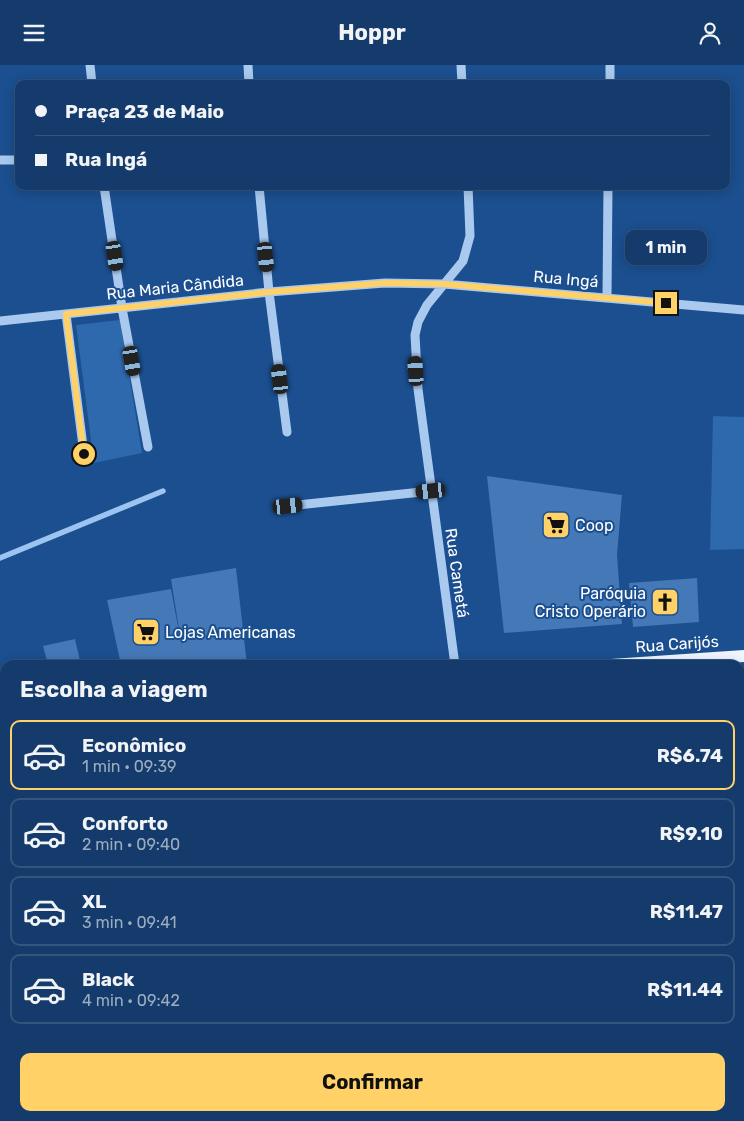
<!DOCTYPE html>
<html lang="pt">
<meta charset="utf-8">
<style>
:root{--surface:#143b6b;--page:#1d4271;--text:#f1f3f6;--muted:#9dadc1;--line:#33557e;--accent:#ffd166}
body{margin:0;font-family:Rubik,sans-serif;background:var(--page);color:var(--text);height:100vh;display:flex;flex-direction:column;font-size:19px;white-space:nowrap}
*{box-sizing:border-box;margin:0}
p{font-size:16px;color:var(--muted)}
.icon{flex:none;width:28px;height:28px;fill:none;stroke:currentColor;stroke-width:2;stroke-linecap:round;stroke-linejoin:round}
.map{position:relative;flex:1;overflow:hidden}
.drawer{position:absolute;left:0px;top:595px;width:745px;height:461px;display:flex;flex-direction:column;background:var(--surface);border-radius:15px 15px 0 0;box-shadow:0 2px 12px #0003,0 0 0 1px var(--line)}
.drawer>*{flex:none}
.top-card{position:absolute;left:15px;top:15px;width:715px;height:110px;border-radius:10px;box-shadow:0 2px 12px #0003,0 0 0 1px var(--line);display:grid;align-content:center;height:110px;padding:0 20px;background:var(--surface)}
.end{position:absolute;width:22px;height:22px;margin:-11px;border:6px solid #ffd166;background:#111;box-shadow:0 0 0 2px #111}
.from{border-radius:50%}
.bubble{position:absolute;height:35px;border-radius:10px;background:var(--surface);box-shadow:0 2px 12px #0003,0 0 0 1px var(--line);font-size:16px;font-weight:700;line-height:35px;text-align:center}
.car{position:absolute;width:15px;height:30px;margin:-15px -8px;border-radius:6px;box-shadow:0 0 4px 1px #0007;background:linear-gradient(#222 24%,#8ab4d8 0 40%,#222 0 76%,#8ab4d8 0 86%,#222 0)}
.top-card b{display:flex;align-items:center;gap:18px;height:48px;font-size:19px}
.top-card b+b{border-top:1px solid var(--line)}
.top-card i{width:12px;height:12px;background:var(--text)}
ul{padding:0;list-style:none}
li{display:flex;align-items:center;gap:15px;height:70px;margin:0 10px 8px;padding:0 10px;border:2px solid var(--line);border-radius:10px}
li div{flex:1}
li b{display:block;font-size:19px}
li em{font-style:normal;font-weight:700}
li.active{border-color:var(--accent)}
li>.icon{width:45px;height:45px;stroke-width:1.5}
h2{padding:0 20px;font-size:22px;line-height:60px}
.primary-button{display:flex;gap:10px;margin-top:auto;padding:10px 20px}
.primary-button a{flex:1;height:58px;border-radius:10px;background:var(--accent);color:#111;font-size:20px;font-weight:700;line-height:58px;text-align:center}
header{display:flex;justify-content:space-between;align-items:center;height:65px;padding:0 20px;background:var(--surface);font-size:22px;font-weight:700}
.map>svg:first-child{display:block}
.green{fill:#2e69ad}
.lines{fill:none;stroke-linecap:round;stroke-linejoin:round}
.stream{stroke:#9cc4f0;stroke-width:5.5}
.building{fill:#4478b7}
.minor{stroke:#a9c9ee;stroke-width:9}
.major{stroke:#f0f6ff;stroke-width:12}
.route{stroke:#ffd166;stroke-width:6}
.labels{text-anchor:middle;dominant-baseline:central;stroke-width:4;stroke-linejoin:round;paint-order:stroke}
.street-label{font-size:16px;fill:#fff;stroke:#1b4f8f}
.poi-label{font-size:16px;fill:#fff;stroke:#1b4f8f;text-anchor:start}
</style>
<header><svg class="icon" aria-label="menu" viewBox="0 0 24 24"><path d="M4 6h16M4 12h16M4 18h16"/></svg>Hoppr<svg class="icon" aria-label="person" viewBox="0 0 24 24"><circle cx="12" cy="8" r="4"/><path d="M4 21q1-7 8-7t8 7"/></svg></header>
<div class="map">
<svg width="744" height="1056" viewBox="0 0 744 1056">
<rect width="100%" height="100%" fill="#1b4f8f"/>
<!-- green -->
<path class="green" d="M 120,255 L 142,388 L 94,398 L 76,260 Z
M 713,351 L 744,352 L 744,484 L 710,485 Z"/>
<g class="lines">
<!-- stream -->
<path class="stream" d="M 0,493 L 163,426"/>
</g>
<!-- building -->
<path class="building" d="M 487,411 L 622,430 L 617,490 L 622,559 L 504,568 Z
M 236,503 L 247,600 L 121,600 L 107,535 L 171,524 L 182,583 L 171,514 Z
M 697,513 L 699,557 L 633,562 L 629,518 Z
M 75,574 L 81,600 L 48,600 L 43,581 Z"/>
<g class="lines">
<!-- minor -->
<path class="minor" d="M 90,0 L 92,19
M 248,0 L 249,19
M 461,0 L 462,19
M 610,19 L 610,0
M 0,95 L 19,95
M 104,121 L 122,243 L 148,382
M 259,121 L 269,227 L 287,367
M 607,232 L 608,121
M 66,249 L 84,389
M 0,256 L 269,227 L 385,218 L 444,219 L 744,245
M 288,441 L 431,426
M 455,600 L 418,324 L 415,270 L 418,257 L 427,240 L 463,196 L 470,171 L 468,121
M 0,709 L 3,720
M 740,772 L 744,769
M 0,902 L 5,900
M 740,902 L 744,907
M 91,1051 L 96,1056
M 640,1051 L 644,1056
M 6,1056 L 8,1051
M 109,1056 L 115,1051
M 368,1056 L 374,1051"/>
<!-- major -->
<path class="major" d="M 611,600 L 744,591
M 0,721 L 5,720"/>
</g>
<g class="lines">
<!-- route -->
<path class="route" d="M 84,389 L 66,249 L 269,227 L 386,218 L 444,219 L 666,238"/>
</g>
<!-- icons -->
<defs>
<g id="supermarket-square" transform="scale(1.4375)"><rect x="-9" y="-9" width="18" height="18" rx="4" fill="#ffd166" stroke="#1b4f8f"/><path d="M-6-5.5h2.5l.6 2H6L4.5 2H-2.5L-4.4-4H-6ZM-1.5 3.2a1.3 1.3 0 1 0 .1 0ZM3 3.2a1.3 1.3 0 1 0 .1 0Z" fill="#111"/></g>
<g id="church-square" transform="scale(1.4375)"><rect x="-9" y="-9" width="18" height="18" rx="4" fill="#ffd166" stroke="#1b4f8f"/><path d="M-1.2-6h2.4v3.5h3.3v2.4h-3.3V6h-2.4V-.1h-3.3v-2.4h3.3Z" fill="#111"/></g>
</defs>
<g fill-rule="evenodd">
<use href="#supermarket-square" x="556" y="460"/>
<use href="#church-square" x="665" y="537"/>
<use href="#supermarket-square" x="146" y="567"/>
</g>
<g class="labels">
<!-- street labels -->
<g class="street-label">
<text transform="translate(566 214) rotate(5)">Rua Ingá</text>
<text transform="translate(175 222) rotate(-6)">Rua Maria Cândida</text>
<text transform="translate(457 508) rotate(82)">Rua Cametá</text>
<text transform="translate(677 579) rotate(-4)">Rua Carijós</text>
</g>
<!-- poi labels -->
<g class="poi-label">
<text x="575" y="460">Coop</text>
<text x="646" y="528" text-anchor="end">Paróquia<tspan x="646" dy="18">Cristo Operário</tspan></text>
<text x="165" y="567">Lojas Americanas</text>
</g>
</g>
</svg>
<i class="end from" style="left:84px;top:389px"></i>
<i class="end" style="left:666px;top:238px"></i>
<div class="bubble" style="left:625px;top:165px;width:82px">1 min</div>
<i class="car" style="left:115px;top:191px;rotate:171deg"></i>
<i class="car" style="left:266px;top:192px;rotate:174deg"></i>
<i class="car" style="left:132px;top:296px;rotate:170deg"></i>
<i class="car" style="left:416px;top:306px;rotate:356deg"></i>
<i class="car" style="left:280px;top:314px;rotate:353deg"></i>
<i class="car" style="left:431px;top:426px;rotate:264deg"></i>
<i class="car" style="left:288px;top:441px;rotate:84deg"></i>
<div class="top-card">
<b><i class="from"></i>Praça 23 de Maio</b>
<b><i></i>Rua Ingá</b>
</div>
<section class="drawer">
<h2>Escolha a viagem</h2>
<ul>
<li class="active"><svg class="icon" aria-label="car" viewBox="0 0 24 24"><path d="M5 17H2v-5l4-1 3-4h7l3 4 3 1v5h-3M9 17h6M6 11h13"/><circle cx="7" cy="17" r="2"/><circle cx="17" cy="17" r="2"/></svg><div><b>Econômico</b><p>1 min · 09:39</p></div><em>R$6.74</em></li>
<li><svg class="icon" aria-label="car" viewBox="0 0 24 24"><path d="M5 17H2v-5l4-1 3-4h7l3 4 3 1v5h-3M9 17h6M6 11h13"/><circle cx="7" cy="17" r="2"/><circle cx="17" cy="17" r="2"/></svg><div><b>Conforto</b><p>2 min · 09:40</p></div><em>R$9.10</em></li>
<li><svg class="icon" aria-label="car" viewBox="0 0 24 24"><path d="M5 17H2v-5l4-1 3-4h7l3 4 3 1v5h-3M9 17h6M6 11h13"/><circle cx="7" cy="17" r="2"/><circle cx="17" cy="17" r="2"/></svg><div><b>XL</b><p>3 min · 09:41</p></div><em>R$11.47</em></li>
<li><svg class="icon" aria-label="car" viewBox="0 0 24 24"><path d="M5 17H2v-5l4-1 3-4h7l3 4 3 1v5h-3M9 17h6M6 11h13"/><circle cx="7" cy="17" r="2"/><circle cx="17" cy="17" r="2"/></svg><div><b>Black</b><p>4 min · 09:42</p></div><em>R$11.44</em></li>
</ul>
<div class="primary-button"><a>Confirmar</a></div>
</section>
</div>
